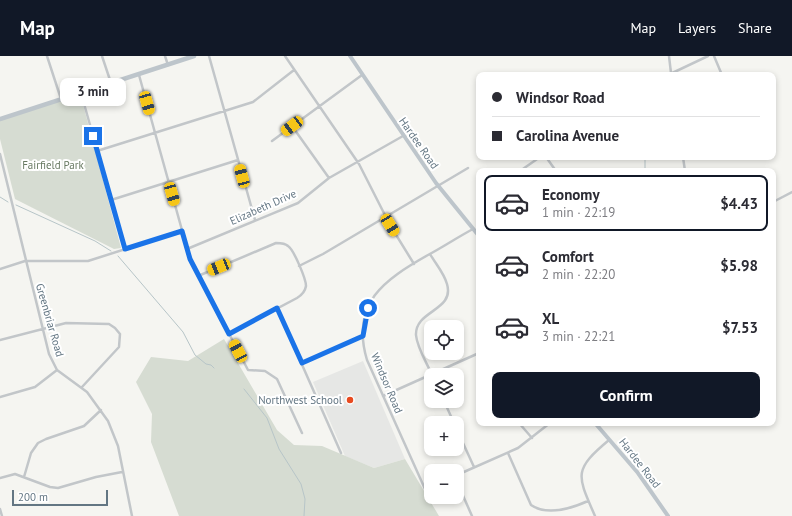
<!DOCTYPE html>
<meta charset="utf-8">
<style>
:root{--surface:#fff;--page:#f7f7f7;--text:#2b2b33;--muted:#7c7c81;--line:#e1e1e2;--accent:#111827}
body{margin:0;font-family:"PT Sans",sans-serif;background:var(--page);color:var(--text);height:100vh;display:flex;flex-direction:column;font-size:15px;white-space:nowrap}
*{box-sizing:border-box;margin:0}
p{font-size:13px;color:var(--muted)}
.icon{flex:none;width:22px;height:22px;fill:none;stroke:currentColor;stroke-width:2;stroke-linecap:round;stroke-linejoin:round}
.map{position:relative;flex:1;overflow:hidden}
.panel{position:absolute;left:476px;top:112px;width:300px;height:258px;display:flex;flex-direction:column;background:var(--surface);border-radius:8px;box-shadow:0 2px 6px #0003}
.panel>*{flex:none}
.hud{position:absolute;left:476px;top:16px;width:300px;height:88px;border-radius:8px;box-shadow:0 2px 6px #0003;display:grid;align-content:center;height:88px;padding:0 16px;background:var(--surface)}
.tools{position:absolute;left:424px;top:264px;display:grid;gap:8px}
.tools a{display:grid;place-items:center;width:40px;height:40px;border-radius:8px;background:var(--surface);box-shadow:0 2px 6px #0003;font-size:20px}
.scale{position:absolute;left:12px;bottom:10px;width:96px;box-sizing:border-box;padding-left:4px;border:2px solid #637683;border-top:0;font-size:11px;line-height:14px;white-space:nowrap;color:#637683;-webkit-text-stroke:3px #fff;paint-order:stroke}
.end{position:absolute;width:18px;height:18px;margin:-9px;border:5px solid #1a73e8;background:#fff;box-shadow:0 0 0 2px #fff}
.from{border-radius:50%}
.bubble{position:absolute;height:28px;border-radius:8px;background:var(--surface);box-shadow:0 2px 6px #0003;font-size:13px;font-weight:700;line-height:28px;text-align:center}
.car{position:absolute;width:12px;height:24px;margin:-12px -6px;border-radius:5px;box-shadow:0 0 3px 1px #0007;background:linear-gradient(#f5c518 24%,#345 0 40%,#f5c518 0 76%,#345 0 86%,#f5c518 0)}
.hud b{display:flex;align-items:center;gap:14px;height:38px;font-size:15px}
.hud b+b{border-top:1px solid var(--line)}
.hud i{width:10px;height:10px;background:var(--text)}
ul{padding:7px 0 0;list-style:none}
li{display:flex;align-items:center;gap:12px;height:56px;margin:0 8px 6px;padding:0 8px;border:2px solid transparent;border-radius:8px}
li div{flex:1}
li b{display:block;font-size:15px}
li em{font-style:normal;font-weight:700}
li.on{border-color:var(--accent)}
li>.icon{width:36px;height:36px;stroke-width:1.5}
.button{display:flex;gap:8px;margin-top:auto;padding:8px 16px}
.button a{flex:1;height:46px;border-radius:8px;background:var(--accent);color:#fff;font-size:16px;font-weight:700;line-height:46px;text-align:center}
header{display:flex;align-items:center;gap:24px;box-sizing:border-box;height:56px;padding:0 20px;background:var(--accent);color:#fff}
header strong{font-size:19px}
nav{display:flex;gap:22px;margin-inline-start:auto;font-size:14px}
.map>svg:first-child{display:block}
.built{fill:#e6e7e5}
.green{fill:#d6dcd2}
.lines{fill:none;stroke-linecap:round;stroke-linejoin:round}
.stream{stroke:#b7c5c8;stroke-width:1}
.street{stroke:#c2c6c9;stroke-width:2.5}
.secondary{stroke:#bdc5cb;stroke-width:4}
.primary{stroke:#bdc5cb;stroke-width:4.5}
.route{stroke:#1a73e8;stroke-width:5}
.poi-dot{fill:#e84a1f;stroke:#fff;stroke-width:1.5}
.labels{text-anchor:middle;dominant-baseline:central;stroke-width:4;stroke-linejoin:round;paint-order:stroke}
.street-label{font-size:11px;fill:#637683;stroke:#fff}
.park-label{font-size:11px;fill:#687a62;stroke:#fff}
.poi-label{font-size:11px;fill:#637683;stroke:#fff;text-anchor:end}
</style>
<header>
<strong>Map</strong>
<nav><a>Map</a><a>Layers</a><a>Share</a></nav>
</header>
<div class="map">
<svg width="792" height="460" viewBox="0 0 792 460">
<rect width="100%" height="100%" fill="#f5f5f1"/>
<!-- built -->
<path class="built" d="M 363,305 L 405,403 L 374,412 L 345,400 L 313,326 Z"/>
<!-- green -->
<path class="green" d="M 80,37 L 121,192 L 114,193 L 15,143 L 0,83 L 0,62 Z
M 224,283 L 277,374 L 294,389 L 322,390 L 374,412 L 405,403 L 439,460 L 179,460 L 151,386 L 152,358 L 136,326 L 151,301 L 188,305 Z"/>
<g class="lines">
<!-- stream -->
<path class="stream" d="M 645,101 L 645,115
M 0,141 L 8,146
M 16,149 L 95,185 L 111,195
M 118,200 L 183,276 L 195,299 L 206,308 L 211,309 L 214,312
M 244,333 L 267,362 L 279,393 L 301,428 L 305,443 L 304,460"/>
<!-- street -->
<path class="street" d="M 47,0 L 61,43
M 102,0 L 111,27
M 165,0 L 168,9
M 209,0 L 255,164
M 285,0 L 359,108 L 390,169 L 414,208
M 669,0 L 671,17
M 714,0 L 722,19
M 139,19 L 190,203 L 248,314 L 265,315 L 277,323 L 302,377
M 668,19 L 708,0
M 81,37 L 125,193
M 292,70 L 329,122
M 272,85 L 362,19
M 97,95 L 253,46 L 294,14
M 0,98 L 49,298 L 57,314 L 87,336 L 108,365 L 118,390 L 132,460
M 546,101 L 556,115
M 683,101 L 685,115
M 520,115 L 540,101
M 111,144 L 238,104
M 773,146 L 792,136
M 187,193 L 298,147 L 329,122 L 403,80
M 430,198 C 435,207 444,217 447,228 C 455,255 415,254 416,279 C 417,292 427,307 432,319
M 299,210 L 323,198 L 468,112
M 0,213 L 25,205 L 88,205 L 182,175
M 198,220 L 276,187 C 281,187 285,187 288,190 C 294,194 306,223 306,230 C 305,236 302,239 297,242 L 229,278
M 277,252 L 341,397
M 0,284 L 66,267 L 109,268 L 115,272 L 120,278 L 119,291 L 82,331
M 302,307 L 363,280
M 383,340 L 479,297
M 0,341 L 35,331 L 57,314
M 444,345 L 454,367
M 519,367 L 532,382
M 457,374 L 474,411
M 508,397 L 531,449 C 547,460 570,453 588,445
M 457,419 L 518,392 L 550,367
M 24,421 L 31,397 L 38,387 L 46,383 L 84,370 L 101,354
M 0,422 L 15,418 L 50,431 L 58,432 L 96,421 L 122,416
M 457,426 L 472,460
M 431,430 L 425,433 L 367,304 C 350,247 384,224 428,199 C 443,191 458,181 473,173
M 0,453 L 2,460
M 595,460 C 577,419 573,414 609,384"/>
<!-- secondary -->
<path class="secondary" d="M 350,0 L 436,127 L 479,180
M 595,367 L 638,417 L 668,460"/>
<!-- primary -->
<path class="primary" d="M 0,63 L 194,0"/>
</g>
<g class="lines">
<!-- route -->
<path class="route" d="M 93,80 L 125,193 L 182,175 L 190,203 L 229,278 L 277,252 L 302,307 L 363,280 L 368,252"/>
</g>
<!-- markers -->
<circle class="poi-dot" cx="350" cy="344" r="4"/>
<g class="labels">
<!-- street labels -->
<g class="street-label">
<text transform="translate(419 87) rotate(55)">Hardee Road</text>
<text transform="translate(263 151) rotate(-24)">Elizabeth Drive</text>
<text transform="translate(50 264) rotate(74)">Greenbriar Road</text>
<text transform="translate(387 327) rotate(67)">Windsor Road</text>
<text transform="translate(640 407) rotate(52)">Hardee Road</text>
</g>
<!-- park labels -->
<g class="park-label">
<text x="53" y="109">Fairfield Park</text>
</g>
<!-- poi labels -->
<g class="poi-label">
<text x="342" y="344">Northwest School</text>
</g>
</g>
</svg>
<div class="tools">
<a><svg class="icon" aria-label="locate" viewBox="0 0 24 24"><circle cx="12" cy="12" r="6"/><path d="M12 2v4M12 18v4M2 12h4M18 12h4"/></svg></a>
<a><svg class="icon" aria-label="layers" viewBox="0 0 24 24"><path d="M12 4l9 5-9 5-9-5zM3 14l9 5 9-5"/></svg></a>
<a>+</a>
<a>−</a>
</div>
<div class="scale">200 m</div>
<i class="end from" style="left:368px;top:252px"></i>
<i class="end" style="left:93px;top:80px"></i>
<div class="bubble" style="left:60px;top:22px;width:66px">3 min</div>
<i class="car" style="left:147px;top:47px;rotate:164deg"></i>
<i class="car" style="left:292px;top:70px;rotate:233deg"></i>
<i class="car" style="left:242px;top:120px;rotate:345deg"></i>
<i class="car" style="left:172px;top:138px;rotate:164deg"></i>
<i class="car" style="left:390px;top:169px;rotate:148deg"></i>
<i class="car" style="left:219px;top:211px;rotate:248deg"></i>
<i class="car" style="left:238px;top:295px;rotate:332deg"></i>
<div class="hud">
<b><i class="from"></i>Windsor Road</b>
<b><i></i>Carolina Avenue</b>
</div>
<section class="panel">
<ul>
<li class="on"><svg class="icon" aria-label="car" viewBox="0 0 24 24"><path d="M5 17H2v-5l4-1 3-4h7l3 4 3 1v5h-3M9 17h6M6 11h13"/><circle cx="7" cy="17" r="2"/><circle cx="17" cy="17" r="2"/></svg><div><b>Economy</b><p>1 min · 22:19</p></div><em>$4.43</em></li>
<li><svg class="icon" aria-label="car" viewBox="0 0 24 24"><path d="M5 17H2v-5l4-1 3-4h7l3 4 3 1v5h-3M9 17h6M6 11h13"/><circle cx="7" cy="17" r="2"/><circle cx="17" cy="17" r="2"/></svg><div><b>Comfort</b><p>2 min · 22:20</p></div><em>$5.98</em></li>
<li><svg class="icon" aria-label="car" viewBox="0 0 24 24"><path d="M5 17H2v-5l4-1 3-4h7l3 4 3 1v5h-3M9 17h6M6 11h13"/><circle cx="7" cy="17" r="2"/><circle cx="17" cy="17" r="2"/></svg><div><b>XL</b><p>3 min · 22:21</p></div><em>$7.53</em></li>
</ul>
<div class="button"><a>Confirm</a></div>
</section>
</div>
